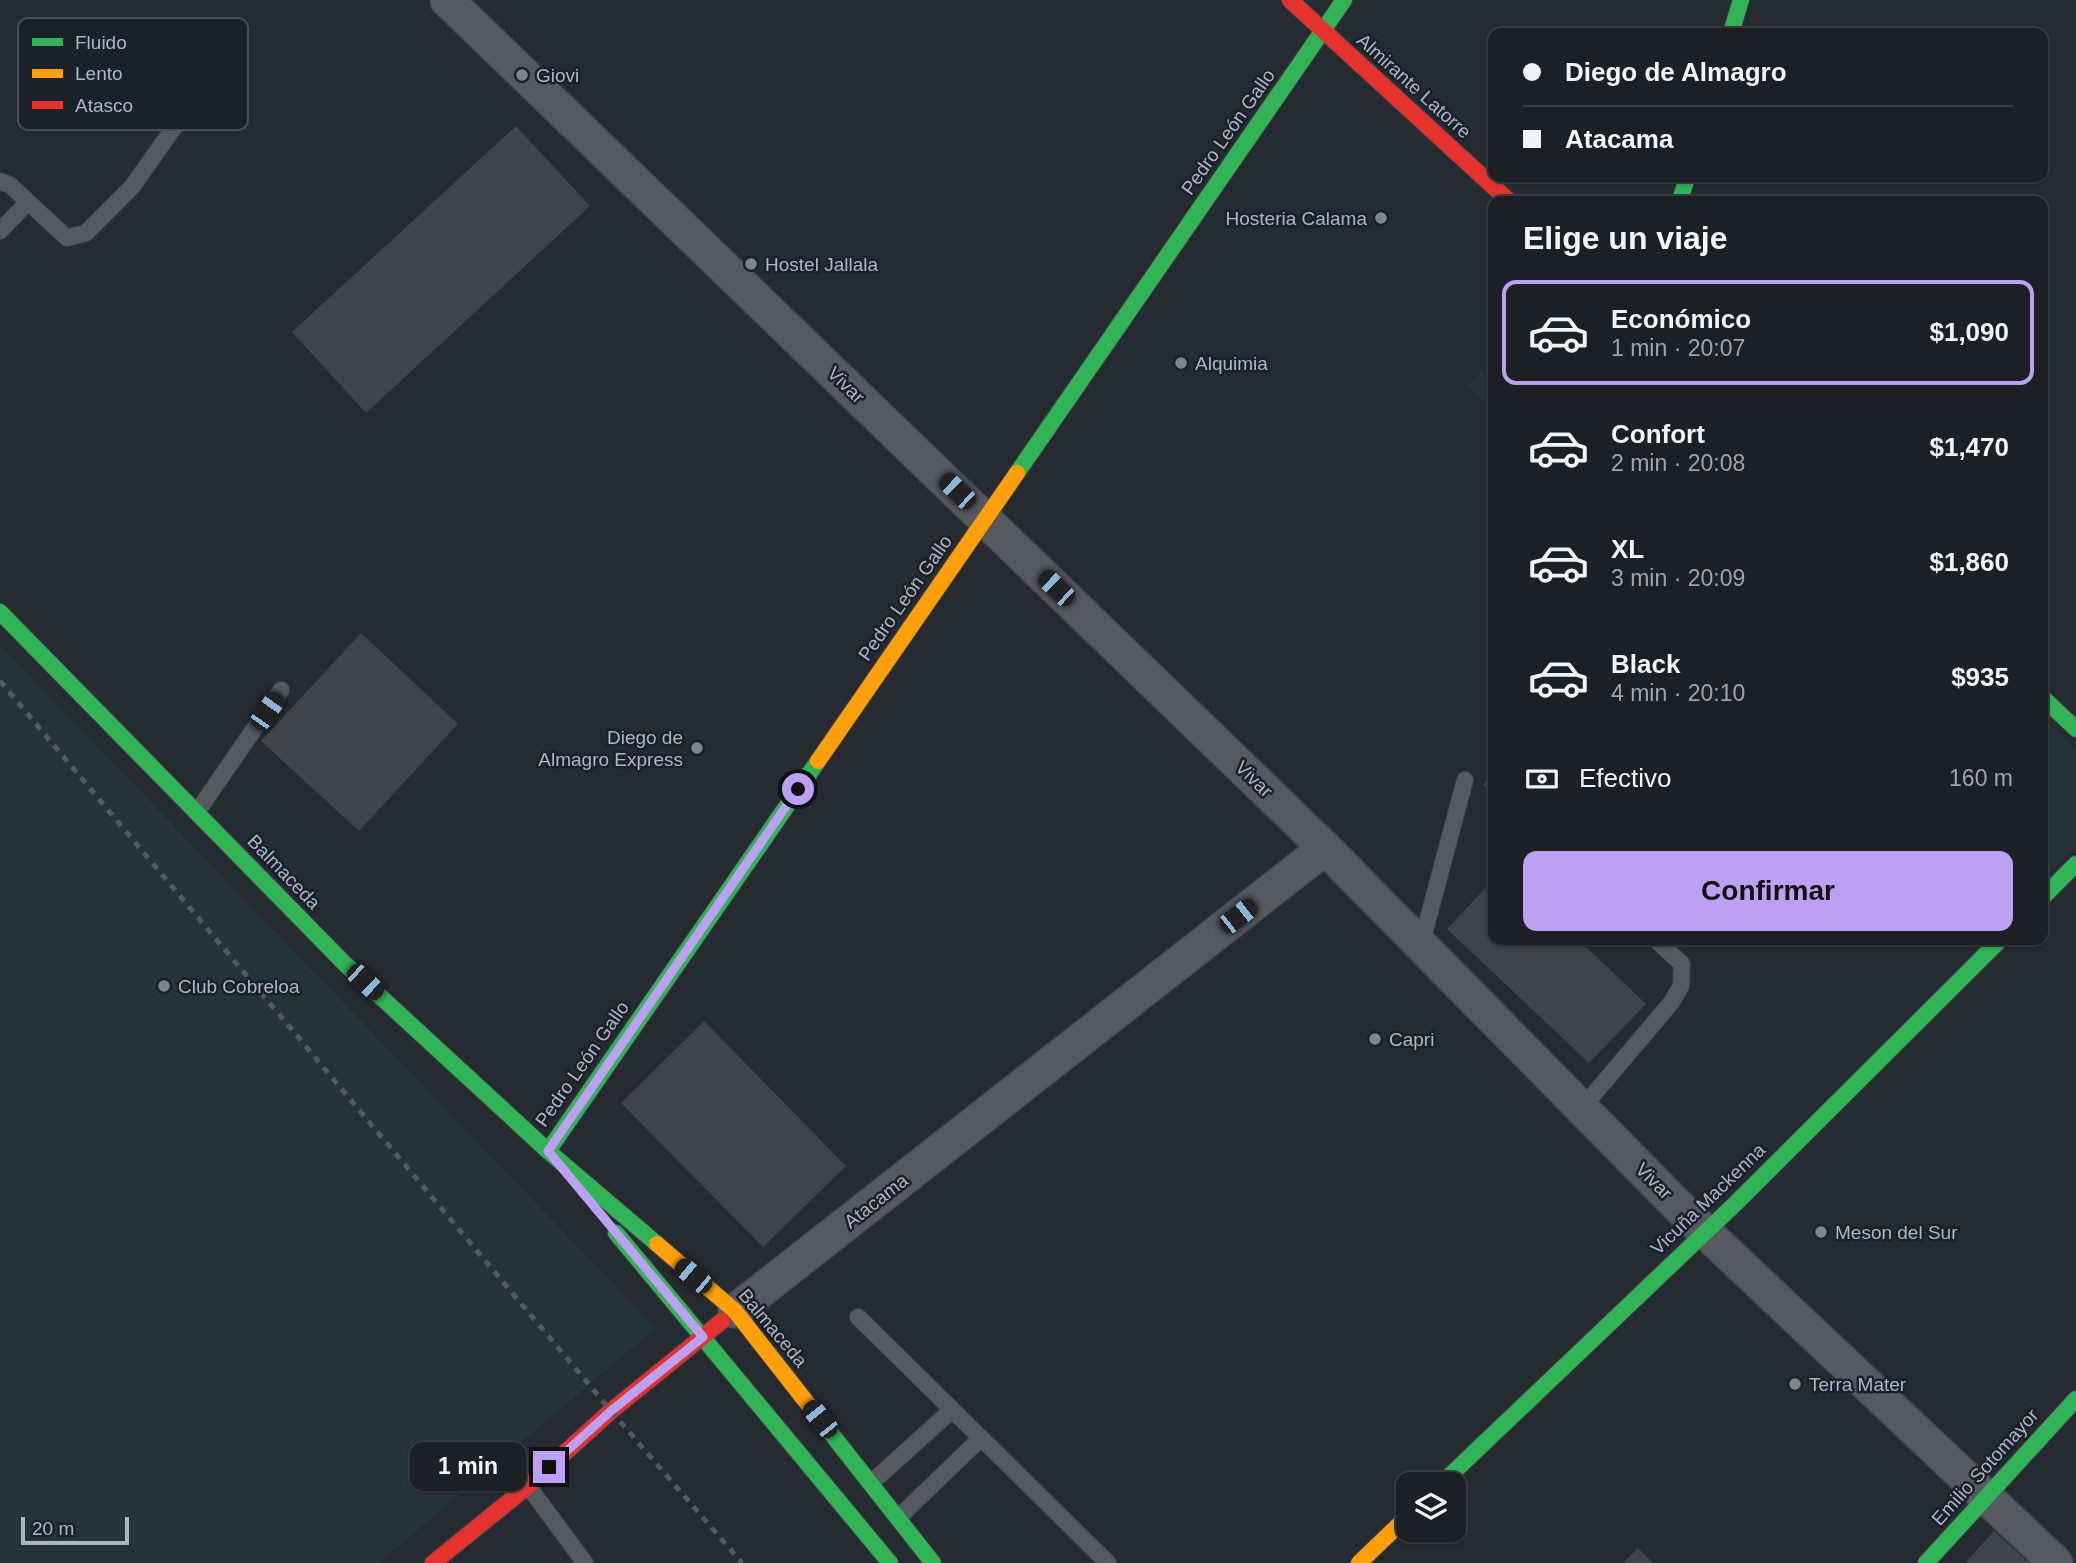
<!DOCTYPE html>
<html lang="es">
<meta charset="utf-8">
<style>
:root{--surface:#1c2025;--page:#292d32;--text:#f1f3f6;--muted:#a0a3a7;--line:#3a3e42;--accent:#bca0f2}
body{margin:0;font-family:Helvetica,sans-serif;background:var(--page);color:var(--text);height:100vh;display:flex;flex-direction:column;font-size:26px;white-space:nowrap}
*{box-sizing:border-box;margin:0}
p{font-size:23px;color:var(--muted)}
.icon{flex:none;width:38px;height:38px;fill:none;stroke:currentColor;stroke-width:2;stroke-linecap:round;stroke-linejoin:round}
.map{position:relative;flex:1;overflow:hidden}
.drawer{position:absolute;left:1488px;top:196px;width:560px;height:749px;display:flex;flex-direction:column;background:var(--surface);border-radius:14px;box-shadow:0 2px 5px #0004,0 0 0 2px var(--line)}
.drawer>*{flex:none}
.guide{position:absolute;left:1488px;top:28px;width:560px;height:154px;border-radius:14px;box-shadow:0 2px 5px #0004,0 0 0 2px var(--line);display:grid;align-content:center;height:154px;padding:0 35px;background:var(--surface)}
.buttons{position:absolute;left:1396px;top:1472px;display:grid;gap:14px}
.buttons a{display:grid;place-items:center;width:70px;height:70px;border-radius:14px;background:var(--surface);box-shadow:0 2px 5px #0004,0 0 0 2px var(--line);font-size:35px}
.scale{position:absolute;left:21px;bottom:18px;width:108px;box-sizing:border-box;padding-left:7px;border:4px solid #afb6c3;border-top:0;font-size:19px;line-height:24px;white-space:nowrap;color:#afb6c3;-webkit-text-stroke:5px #1a212b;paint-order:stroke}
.end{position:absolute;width:32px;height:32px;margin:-16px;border:9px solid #bca0f2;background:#111;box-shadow:0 0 0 4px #111}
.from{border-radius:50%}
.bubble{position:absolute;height:49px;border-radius:14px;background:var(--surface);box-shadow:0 2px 5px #0004,0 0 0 2px var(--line);font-size:23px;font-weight:700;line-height:49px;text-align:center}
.car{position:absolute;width:21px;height:42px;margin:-21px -10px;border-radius:9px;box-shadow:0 0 5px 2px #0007;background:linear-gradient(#222 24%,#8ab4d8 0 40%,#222 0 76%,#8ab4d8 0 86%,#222 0)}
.guide b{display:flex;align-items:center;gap:24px;height:66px;font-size:26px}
.guide b+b{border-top:2px solid var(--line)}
.guide i{width:18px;height:18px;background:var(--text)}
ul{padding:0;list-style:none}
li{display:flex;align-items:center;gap:21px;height:105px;margin:0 14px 10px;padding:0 21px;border:4px solid transparent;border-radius:14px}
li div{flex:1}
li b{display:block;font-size:26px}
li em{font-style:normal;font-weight:700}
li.on{border-color:var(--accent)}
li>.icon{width:63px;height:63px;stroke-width:1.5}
h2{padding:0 35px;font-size:32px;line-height:84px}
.pay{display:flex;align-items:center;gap:18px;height:77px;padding:0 35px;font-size:26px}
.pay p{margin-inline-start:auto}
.action{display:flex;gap:14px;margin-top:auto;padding:14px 35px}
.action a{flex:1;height:80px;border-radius:14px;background:var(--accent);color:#111;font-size:28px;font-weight:700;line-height:80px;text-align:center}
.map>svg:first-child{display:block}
.green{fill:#243437}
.building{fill:#40444a}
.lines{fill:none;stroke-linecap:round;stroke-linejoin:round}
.lane-casing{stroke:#42444a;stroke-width:18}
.street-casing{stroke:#42444a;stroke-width:36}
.fast-casing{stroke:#42444a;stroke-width:18}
.slow-casing{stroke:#42444a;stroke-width:18}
.jam-casing{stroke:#42444a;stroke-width:18}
.lane{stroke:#565960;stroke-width:16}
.street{stroke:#565960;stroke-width:33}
.fast{stroke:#30b455;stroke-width:16}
.slow{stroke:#ff9f0a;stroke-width:16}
.jam{stroke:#e5322d;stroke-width:16}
.rail{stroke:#55585e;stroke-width:5;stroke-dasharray:7 7;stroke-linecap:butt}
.route{stroke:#bca0f2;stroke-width:9}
.poi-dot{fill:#7f8590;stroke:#1a212b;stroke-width:2.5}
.labels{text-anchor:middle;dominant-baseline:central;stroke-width:5;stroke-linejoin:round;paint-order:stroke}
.poi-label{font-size:19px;fill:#afb6c3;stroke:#1a212b;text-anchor:start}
.street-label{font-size:19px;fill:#afb6c3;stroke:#1a212b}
.key{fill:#1a212b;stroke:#474e59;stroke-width:2}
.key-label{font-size:19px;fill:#afb6c3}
</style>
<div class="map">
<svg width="2076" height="1563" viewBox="0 0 2076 1563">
<rect width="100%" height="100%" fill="#262a31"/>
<!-- green -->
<path class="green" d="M 1493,359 L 1493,410 L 1468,386 Z
M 0,645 L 656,1328 L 379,1563 L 0,1563 Z
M 2042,717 L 2076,749 L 2076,847 L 2042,880 Z"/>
<!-- building -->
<path class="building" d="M 516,126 L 590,206 L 366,413 L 292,332 Z
M 361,633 L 458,724 L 359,831 L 261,741 Z
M 1493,774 L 1493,794 L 1483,785 Z
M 1493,880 L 1493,940 L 1579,940 L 1646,1004 L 1589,1063 L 1447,929 Z
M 704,1021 L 846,1166 L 763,1247 L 621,1103 Z
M 1994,1531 L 2029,1563 L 1965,1563 Z
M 1638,1548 L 1653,1563 L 1623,1563 Z"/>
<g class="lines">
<!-- lane casing -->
<g class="lane-casing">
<path id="lane" d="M 0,181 L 10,185 L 67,238 L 86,233 L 132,187 L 180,119
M 0,231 L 28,202
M 197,812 L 281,690
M 1421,945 L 1465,780
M 1582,1108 L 1671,1003 L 1681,986 L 1682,964 L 1656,940
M 858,1317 L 1108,1563
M 871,1483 L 952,1410
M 528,1486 L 585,1563
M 898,1518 L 981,1438"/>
</g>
<!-- street casing -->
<g class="street-casing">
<path id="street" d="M 447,0 L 1325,848 L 1681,1209 L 2056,1563
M 735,1311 L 1325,848"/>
</g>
<!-- fast casing -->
<g class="fast-casing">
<path id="fast" d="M 1731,33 L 1741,0
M 1680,201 L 1687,177
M 1017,473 L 1344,0
M 0,612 L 345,964 L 548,1151 L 657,1244
M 2042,697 L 2076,729
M 2042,898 L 2076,864
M 548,1151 L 818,761
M 616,1233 L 890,1563
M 826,1427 L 933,1563
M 1441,1484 L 1735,1204 L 2000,940
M 1926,1563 L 2076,1399"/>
</g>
<!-- slow casing -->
<g class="slow-casing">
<path id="slow" d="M 818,761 L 1017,473
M 657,1244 L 735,1311 L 826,1427
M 1359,1563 L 1409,1515"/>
</g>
<!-- jam casing -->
<g class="jam-casing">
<path id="jam" d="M 1290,0 L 1509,201
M 433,1563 L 528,1486 L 611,1411 L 722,1321"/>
</g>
<!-- lane -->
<use href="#lane" class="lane"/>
<!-- street -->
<use href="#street" class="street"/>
<!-- fast -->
<use href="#fast" class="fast"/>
<!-- slow -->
<use href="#slow" class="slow"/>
<!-- jam -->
<use href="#jam" class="jam"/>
<!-- rail -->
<path class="rail" d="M 0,681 L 611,1411 L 742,1563"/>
</g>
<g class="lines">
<!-- route -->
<path class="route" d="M 549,1467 L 611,1411 L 703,1337 L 548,1151 L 798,789"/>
</g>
<!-- markers -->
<g class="poi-dot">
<circle cx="522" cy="75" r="7"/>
<circle cx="1381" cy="218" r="7"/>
<circle cx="751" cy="264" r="7"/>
<circle cx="1181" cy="363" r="7"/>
<circle cx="697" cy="748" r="7"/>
<circle cx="164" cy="986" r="7"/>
<circle cx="1375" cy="1039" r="7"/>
<circle cx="1821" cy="1232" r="7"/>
<circle cx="1795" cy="1384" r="7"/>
</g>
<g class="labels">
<!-- poi labels -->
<g class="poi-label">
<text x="536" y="75">Giovi</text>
<text x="1367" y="218" text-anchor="end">Hosteria Calama</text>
<text x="765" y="264">Hostel Jallala</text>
<text x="1195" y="363">Alquimia</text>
<text x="683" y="737" text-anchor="end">Diego de<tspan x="683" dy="22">Almagro Express</tspan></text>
<text x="178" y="986">Club Cobreloa</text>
<text x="1389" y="1039">Capri</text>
<text x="1835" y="1232">Meson del Sur</text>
<text x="1809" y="1384">Terra Mater</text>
</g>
<!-- street labels -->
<g class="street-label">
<text transform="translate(1414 86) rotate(42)">Almirante Latorre</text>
<text transform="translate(1228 132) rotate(-55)">Pedro León Gallo</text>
<text transform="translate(846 385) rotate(44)">Vivar</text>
<text transform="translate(905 598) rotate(-55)">Pedro León Gallo</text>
<text transform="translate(1254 779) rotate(44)">Vivar</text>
<text transform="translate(284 872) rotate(46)">Balmaceda</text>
<text transform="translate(582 1064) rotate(-55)">Pedro León Gallo</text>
<text transform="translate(1654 1181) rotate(45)">Vivar</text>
<text transform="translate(1708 1199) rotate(-44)">Vicuña Mackenna</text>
<text transform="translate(876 1201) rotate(-38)">Atacama</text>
<text transform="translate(773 1328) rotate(50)">Balmaceda</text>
<text transform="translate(1985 1467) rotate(-48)">Emilio Sotomayor</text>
</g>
</g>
<!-- legend -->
<rect x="18" y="18" width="230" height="112" rx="10" class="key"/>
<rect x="32" y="38" width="31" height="8" fill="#30b455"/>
<rect x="32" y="69" width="31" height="9" fill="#ff9f0a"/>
<rect x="32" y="101" width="31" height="8" fill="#e5322d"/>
<g class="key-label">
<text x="75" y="49">Fluido</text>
<text x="75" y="80">Lento</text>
<text x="75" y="112">Atasco</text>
</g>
</svg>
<div class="buttons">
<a><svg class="icon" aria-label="layers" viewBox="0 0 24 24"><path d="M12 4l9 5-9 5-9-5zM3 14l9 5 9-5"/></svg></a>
</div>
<div class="scale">20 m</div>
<i class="end from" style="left:798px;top:789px"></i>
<i class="end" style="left:549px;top:1467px"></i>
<div class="bubble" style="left:410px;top:1442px;width:116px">1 min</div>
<i class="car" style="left:957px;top:491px;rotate:314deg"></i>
<i class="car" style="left:1056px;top:588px;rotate:314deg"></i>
<i class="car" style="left:267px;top:711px;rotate:35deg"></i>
<i class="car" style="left:1238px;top:916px;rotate:52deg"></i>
<i class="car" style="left:365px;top:982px;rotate:133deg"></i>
<i class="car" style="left:693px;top:1276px;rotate:310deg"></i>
<i class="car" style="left:820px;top:1419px;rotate:321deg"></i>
<div class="guide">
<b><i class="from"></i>Diego de Almagro</b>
<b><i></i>Atacama</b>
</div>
<section class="drawer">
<h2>Elige un viaje</h2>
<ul>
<li class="on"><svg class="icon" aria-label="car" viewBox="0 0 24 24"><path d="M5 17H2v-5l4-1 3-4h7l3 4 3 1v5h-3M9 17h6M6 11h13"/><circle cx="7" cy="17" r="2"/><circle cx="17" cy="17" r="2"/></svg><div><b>Económico</b><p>1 min · 20:07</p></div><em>$1,090</em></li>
<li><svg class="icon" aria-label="car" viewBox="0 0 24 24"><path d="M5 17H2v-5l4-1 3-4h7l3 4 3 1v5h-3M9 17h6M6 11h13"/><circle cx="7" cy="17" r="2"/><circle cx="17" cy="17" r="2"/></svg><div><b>Confort</b><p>2 min · 20:08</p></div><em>$1,470</em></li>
<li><svg class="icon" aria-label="car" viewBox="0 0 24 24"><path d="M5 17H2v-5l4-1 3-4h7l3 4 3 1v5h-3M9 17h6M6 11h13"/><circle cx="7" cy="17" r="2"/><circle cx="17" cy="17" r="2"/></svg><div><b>XL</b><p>3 min · 20:09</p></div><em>$1,860</em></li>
<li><svg class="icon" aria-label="car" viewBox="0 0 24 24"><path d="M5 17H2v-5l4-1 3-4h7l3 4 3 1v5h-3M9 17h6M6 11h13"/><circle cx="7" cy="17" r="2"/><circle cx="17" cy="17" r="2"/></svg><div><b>Black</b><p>4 min · 20:10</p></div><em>$935</em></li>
</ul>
<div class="pay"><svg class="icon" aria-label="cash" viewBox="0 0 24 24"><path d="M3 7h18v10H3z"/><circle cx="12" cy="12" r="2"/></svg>Efectivo<p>160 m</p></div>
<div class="action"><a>Confirmar</a></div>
</section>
</div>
